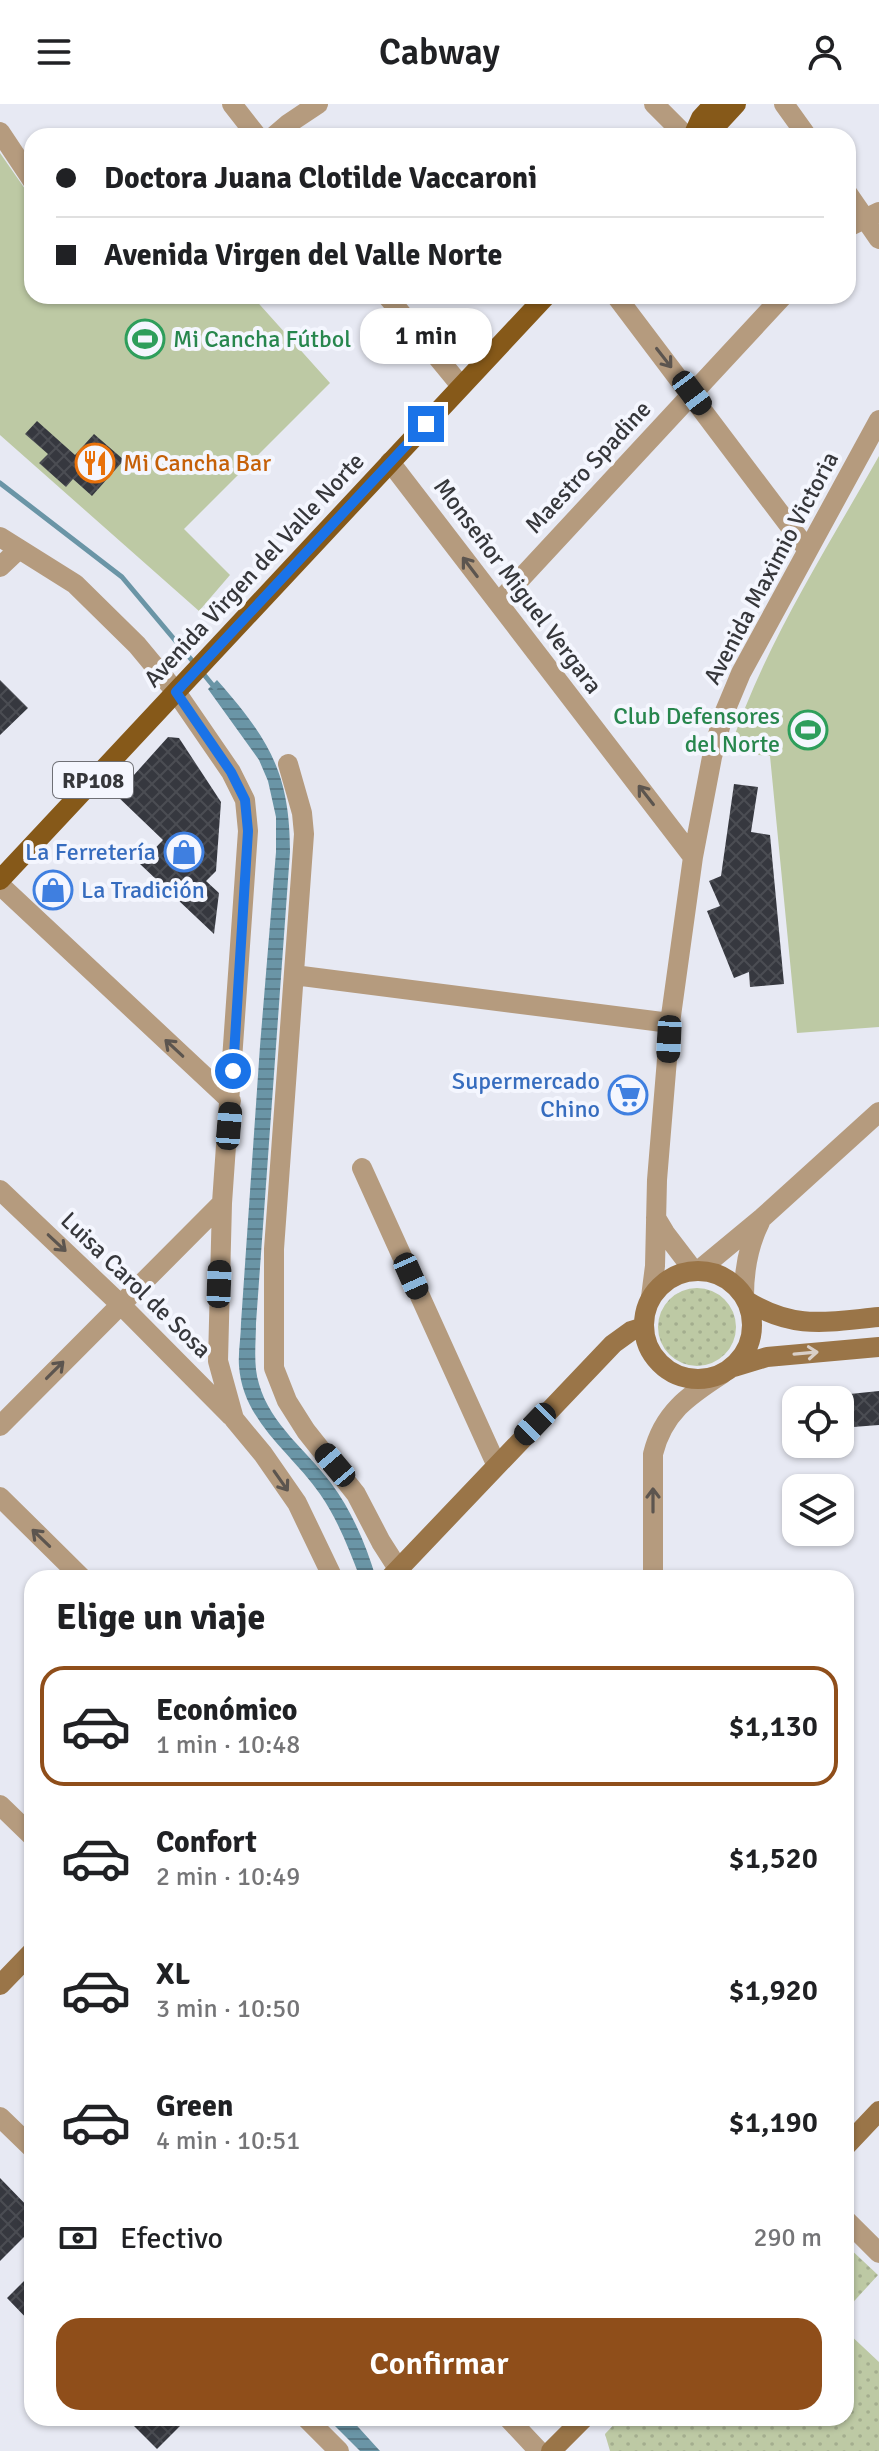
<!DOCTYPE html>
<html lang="es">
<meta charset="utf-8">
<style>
:root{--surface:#fff;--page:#f2f2f2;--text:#202124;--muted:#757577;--line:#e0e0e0;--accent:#8f4e1a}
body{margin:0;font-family:Signika,sans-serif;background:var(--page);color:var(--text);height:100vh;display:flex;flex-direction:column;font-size:30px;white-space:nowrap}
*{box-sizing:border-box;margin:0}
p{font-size:26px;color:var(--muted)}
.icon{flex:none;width:44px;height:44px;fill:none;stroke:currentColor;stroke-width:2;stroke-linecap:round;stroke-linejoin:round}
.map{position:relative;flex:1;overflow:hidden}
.side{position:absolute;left:24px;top:1466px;width:830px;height:856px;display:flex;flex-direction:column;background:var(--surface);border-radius:24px;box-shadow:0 2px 6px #0004}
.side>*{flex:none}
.guide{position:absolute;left:24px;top:24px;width:832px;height:176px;border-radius:24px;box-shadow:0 2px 6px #0004;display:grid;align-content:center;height:176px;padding:0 32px;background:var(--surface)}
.fabs{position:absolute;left:782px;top:1282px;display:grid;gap:16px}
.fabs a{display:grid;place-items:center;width:72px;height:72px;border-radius:16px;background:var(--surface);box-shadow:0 2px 6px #0004;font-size:40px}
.end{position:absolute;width:36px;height:36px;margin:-18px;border:10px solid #1a73e8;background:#fff;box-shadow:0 0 0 4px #fff}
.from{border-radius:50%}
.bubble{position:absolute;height:56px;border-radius:24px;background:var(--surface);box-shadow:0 2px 6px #0004;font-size:26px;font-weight:600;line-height:56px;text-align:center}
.car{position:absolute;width:24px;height:48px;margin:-24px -12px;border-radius:10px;box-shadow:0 0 6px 2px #0007;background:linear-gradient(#222 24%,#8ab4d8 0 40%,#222 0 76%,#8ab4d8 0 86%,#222 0)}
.guide b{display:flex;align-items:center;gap:28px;height:76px;font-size:30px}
.guide b+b{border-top:2px solid var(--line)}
.guide i{width:20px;height:20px;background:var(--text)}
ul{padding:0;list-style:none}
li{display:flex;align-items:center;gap:24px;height:120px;margin:0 16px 12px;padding:0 16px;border:4px solid transparent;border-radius:24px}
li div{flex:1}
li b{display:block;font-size:30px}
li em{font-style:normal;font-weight:600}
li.selected{border-color:var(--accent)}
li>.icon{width:72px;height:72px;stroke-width:1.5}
h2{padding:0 32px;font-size:36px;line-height:96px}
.pay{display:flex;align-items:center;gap:20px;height:88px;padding:0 32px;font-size:30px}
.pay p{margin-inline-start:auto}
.cta{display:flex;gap:16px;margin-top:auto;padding:16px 32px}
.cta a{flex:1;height:92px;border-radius:24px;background:var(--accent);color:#fff;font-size:32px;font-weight:600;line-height:92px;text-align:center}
header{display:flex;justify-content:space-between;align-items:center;height:104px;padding:0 32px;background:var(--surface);font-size:36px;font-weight:600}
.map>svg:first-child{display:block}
.grass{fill:url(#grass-dots)}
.pitch{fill:#bdc9a4}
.water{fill:url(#water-rules)}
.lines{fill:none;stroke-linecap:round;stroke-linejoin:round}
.stream{stroke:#6a95a6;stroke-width:5}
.building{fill:url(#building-cross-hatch)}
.minor{stroke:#b59b7e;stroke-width:20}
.tertiary{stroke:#b59b7e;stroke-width:20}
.secondary{stroke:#9a7548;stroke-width:20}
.primary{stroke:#865919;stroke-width:20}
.oneway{stroke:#5c554f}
.oneway2{stroke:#d9cfc7}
.route{stroke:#1a73e8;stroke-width:10}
.labels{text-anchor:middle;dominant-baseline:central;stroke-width:8;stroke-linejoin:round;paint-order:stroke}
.shield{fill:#f4f6fe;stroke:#6f7076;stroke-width:2}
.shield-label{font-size:22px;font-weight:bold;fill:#36373b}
.leisure-label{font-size:24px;fill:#27864d;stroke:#f4f6fe;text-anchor:start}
.food-label{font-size:24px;fill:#c56008;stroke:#f4f6fe;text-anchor:start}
.street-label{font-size:24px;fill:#36373b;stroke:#f4f6fe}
.shop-label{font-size:24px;fill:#366cbe;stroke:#f4f6fe;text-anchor:end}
</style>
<header><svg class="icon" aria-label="menu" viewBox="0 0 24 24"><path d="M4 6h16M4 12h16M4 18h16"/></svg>Cabway<svg class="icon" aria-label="person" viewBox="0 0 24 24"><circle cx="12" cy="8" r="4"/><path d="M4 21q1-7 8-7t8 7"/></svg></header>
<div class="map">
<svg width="879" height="2347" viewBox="0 0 879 2347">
<defs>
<pattern id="grass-dots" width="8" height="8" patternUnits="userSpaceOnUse" patternTransform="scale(2)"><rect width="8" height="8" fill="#bdc9a4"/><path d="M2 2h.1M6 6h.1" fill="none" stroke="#a3ad8e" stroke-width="1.8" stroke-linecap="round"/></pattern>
<pattern id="water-rules" width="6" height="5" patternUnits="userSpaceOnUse" patternTransform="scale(2)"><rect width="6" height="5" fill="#6a95a6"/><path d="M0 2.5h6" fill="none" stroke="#587a88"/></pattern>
<pattern id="building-cross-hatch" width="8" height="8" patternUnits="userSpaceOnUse" patternTransform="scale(2)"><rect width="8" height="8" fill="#36383f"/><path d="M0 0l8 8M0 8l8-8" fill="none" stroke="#4b4d53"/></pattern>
</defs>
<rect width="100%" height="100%" fill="#e7e9f3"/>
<!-- grass -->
<path class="grass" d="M658 1223a39 39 0 1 1 78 0a39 39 0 1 1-78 0Z
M 846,2141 L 878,2171 L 846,2206 Z
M 846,2227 L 879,2258 L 879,2347 L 610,2347 L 605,2330 L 620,2314 L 846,2314 Z"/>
<!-- pitch -->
<path class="pitch" d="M 0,49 L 32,95 L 32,192 L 252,192 L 330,279 L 184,425 L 230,471 L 199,507 L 0,331 Z
M 879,352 L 879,923 L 797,929 L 770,652 L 729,648 C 763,543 825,448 879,352 Z"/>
<!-- water -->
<path class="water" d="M 217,576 C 269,635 290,669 290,748 L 256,1219 C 256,1239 253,1261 259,1280 C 270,1320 308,1348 331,1379 C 352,1407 366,1441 376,1474 L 360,1474 C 349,1445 338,1416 320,1390 C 291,1348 243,1318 239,1262 C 238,1248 241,1233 241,1219 L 260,942 L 276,748 L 276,713 L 268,677 L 259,656 L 208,585 Z
M 331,2314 L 350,2314 L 380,2347 L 360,2347 L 335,2322 Z"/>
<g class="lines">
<!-- stream -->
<path class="stream" d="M 0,379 L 122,473 L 195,560
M 201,567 L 215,584"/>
</g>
<!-- building -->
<path class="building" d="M 37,317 L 75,351 L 94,330 L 124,356 L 92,392 L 73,375 L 66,383 L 39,359 L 48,350 L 25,330 Z
M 0,576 L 28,604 L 0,631 Z
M 168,633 L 179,634 L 221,698 L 216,767 L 206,777 L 219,789 L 214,830 L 140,760 L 163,736 L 116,691 Z
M 734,680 L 758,683 L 751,728 L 770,731 L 784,880 L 750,883 L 749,868 L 734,874 L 707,807 L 720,802 L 709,777 L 721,772 Z
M 879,1287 L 879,1321 L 853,1323 L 852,1316 L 840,1317 L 840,1291 Z
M 0,2074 L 32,2107 L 32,2125 L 0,2157 Z
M 32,2169 L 32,2220 L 7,2194 Z
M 126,2314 L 188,2314 L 157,2345 Z"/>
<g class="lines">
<!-- minor -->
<path class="minor" d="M 654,0 L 686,32
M 784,0 L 807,32
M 0,28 L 32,76
M 274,32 L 288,20 L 318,0
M 848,90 L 879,135
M 848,123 L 879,108
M 616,192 L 807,445
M 390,358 L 693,753
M 0,433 L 75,480 L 137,541 L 176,588 L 231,668 L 245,696 L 248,727 L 222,1099 L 218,1257 L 234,1315 L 263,1350 L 297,1399 L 333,1474
M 0,463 L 18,446
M 498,499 L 783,192
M 288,660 L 302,709 L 304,730 L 274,1145 L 274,1264 L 287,1297 L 306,1327 L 356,1390 L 381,1438 L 404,1474
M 0,781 L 231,997
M 294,871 L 670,919
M 362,1064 L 496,1360
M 0,1086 L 120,1200 L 231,1312
M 656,1114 L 665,1129 L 694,1167
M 698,1167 L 762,1114 L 879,1008
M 744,1192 C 744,1165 748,1142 760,1118
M 651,1193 L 655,1162 L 657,1076 L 670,919 L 693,753 L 712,653 L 723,612 L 741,569 L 879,316
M 0,1322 L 222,1099
M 0,1393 L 82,1474
M 653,1474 L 653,1350 C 663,1309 688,1292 722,1270
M 0,1701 L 32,1732
M 846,2116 L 879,2149
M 508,2314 L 539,2347"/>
<!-- tertiary -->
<path class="tertiary" d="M 232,0 L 257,32
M 387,192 L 461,282
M 0,2013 L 32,2044
M 306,2314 L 339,2347"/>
<!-- secondary -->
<path class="secondary" d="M644 1221a54 54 0 1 1 108 0a54 54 0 1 1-108 0Z
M 747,1197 C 794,1226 826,1218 879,1213
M 734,1263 L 767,1253 L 879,1243
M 390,1474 L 613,1240 L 631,1227 L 644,1223
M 0,1881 L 32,1848
M 846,2042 L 879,2007
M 551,2347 L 584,2314"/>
<!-- primary -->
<path class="primary" d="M 693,32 L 701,14 L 714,0
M 701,32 L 712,26 L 736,0
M 0,776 L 546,192"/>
</g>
<!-- one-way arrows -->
<defs><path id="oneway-shaft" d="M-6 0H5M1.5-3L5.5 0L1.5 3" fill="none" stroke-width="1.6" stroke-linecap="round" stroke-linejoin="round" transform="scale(2)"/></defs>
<g class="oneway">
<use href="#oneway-shaft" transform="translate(664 254) rotate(52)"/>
<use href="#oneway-shaft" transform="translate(470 463) rotate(-127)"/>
<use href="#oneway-shaft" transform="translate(646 691) rotate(-128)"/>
<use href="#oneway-shaft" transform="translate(174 944) rotate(-137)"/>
<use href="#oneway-shaft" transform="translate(57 1139) rotate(43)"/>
<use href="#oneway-shaft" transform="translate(55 1266) rotate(-45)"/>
<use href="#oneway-shaft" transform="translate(281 1377) rotate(55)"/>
<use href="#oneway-shaft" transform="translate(653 1396) rotate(-90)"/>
<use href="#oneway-shaft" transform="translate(41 1434) rotate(-136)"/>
</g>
<use class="oneway2" href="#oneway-shaft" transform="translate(806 1249) rotate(-5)"/>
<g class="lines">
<!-- route -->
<path class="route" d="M 233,967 L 248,727 L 245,696 L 231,668 L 176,588 L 426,320"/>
</g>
<!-- icons -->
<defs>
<g id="stadium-ring" transform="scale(2)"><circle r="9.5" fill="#f4f6fe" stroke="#2e9e5b" stroke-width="1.5"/><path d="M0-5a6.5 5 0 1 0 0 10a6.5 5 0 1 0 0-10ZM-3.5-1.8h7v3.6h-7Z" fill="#2e9e5b"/></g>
<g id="restaurant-ring" transform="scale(2)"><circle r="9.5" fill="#f4f6fe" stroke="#e8710a" stroke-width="1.5"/><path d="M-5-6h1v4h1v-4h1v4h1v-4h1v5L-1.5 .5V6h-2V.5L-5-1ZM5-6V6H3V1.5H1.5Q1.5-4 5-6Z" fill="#e8710a"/></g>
<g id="shop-ring" transform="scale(2)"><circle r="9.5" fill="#f4f6fe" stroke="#3f7fe0" stroke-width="1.5"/><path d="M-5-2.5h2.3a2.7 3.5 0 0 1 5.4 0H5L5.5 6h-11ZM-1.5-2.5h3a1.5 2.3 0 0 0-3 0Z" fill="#3f7fe0"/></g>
<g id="supermarket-ring" transform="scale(2)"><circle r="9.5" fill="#f4f6fe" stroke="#3f7fe0" stroke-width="1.5"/><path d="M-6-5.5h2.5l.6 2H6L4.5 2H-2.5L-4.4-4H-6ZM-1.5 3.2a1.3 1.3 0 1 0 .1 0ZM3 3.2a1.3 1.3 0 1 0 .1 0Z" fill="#3f7fe0"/></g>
</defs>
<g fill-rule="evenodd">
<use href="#stadium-ring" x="145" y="235"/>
<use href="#restaurant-ring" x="95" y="359"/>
<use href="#stadium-ring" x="808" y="626"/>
<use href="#shop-ring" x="184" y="748"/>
<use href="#shop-ring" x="53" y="786"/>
<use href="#supermarket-ring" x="628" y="991"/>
</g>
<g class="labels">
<!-- shield labels -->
<rect class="shield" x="53" y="658" width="80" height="36" rx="6"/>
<g class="shield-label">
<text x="93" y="676">RP108</text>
</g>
<!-- leisure labels -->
<g class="leisure-label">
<text x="173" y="235">Mi Cancha Fútbol</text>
<text x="780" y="612" text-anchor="end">Club Defensores<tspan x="780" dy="28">del Norte</tspan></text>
</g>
<!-- food labels -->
<g class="food-label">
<text x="123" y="359">Mi Cancha Bar</text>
</g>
<!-- street labels -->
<g class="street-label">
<text transform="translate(588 363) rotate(-47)">Maestro Spadine</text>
<text transform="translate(771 464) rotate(-62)">Avenida Maximio Victoria</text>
<text transform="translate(254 466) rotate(-47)">Avenida Virgen del Valle Norte</text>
<text transform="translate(518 482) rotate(53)">Monseñor Miguel Vergara</text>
<text transform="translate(136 1181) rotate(44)">Luisa Carol de Sosa</text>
</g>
<!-- shop labels -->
<g class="shop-label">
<text x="156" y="748">La Ferretería</text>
<text x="81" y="786" text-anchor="start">La Tradición</text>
<text x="600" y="977">Supermercado<tspan x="600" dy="28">Chino</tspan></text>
</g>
</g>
</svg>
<div class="fabs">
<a><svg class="icon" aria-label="locate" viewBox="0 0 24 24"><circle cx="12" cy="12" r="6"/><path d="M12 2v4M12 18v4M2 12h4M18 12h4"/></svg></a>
<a><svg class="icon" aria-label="layers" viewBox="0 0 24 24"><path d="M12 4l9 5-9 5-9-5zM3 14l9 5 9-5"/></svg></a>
</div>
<i class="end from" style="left:233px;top:967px"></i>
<i class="end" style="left:426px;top:320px"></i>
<div class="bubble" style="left:360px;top:204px;width:132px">1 min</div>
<i class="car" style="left:692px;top:289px;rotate:143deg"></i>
<i class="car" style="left:669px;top:935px;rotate:183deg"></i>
<i class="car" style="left:229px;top:1022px;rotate:5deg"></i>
<i class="car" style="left:411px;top:1172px;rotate:156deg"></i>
<i class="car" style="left:219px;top:1180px;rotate:2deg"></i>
<i class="car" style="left:535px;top:1320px;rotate:224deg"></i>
<i class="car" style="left:335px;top:1361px;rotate:320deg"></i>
<div class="guide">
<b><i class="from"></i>Doctora Juana Clotilde Vaccaroni</b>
<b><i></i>Avenida Virgen del Valle Norte</b>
</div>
<section class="side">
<h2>Elige un viaje</h2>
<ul>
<li class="selected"><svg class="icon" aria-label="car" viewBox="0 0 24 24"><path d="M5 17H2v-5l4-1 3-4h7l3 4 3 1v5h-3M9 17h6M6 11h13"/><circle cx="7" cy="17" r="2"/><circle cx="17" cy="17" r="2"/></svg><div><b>Económico</b><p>1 min · 10:48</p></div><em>$1,130</em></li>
<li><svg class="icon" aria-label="car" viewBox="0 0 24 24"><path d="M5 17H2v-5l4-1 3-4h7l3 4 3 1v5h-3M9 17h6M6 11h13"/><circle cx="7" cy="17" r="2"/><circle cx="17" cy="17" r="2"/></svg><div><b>Confort</b><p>2 min · 10:49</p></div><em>$1,520</em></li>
<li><svg class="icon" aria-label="car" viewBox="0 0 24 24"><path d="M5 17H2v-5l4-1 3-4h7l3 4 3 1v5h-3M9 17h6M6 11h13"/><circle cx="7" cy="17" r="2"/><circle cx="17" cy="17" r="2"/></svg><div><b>XL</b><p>3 min · 10:50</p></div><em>$1,920</em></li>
<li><svg class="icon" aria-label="car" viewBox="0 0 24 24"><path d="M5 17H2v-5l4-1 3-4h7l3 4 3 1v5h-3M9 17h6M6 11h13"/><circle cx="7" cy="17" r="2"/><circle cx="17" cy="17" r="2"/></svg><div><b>Green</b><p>4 min · 10:51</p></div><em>$1,190</em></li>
</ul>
<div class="pay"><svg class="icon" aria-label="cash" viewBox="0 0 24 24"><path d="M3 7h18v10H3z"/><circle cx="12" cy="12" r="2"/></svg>Efectivo<p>290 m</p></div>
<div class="cta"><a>Confirmar</a></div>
</section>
</div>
